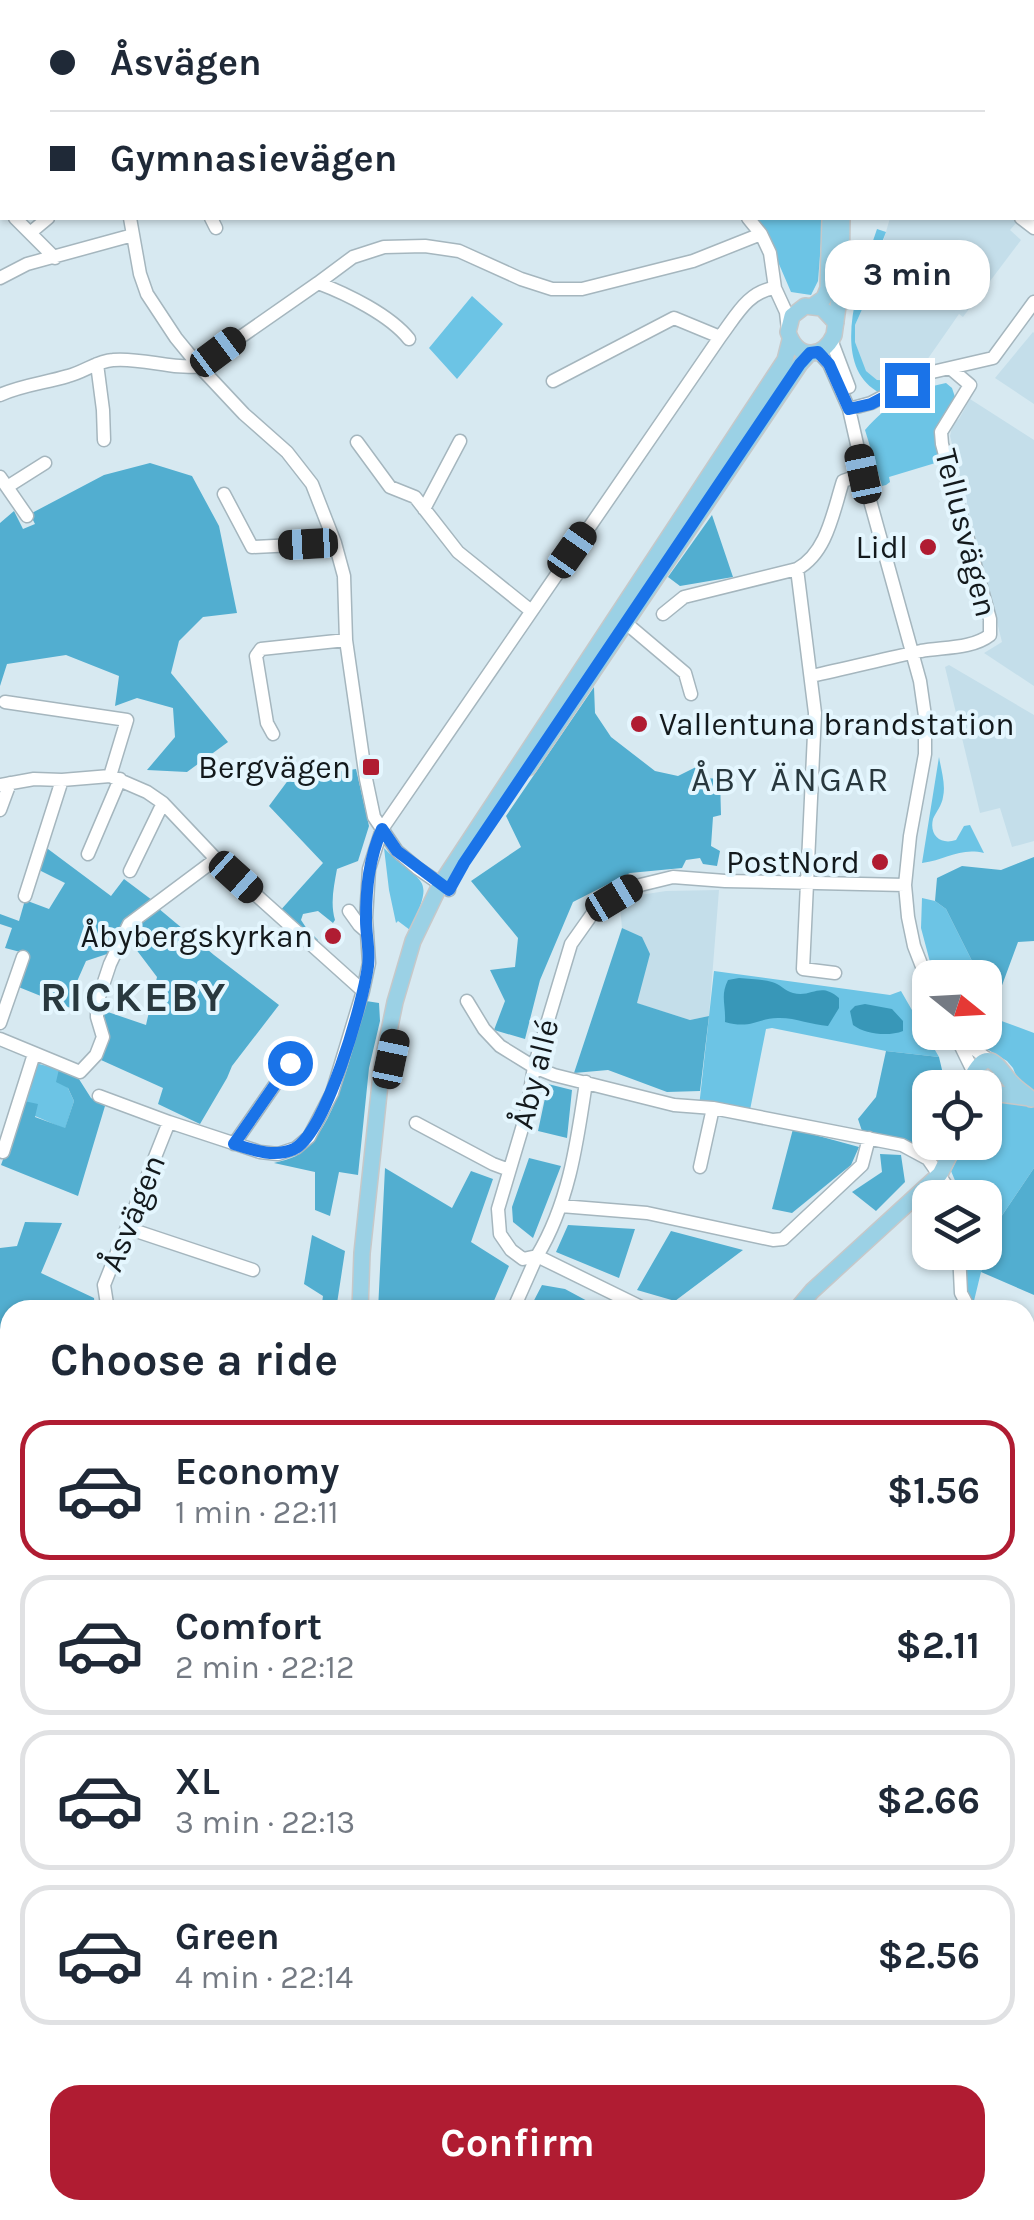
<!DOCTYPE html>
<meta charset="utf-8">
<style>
:root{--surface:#fff;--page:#f2f2f3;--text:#1f2937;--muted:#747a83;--line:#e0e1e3;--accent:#b01c32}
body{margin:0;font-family:Karla,sans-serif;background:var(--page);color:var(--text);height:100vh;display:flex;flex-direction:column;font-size:38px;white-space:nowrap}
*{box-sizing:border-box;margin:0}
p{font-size:32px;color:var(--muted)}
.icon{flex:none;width:55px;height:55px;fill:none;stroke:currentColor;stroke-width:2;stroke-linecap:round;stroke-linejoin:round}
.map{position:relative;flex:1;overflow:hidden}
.side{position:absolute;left:0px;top:1300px;width:1035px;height:920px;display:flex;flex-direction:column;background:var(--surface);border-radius:30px 30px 0 0;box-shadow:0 2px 8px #0004}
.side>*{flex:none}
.hud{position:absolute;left:0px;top:0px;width:1035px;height:220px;box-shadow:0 2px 8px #0004;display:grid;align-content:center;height:220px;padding:0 50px;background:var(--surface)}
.needle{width:65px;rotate:108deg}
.tools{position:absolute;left:912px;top:960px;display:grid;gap:20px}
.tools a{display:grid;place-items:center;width:90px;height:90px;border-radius:20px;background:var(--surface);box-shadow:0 2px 8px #0004;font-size:50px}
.end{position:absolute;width:45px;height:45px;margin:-22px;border:12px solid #1a73e8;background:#fff;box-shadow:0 0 0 5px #fff}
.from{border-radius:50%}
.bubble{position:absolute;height:70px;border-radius:30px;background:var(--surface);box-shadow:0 2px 8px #0004;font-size:32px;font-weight:700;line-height:70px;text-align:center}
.car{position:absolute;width:30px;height:60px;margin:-30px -15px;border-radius:12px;box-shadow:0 0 8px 2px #0007;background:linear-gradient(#222 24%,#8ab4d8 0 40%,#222 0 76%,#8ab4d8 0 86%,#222 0)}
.hud b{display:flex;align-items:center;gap:35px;height:95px;font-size:38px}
.hud b+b{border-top:2px solid var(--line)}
.hud i{width:25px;height:25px;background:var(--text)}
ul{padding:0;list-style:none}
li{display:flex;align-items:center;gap:30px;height:140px;margin:0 20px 15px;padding:0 30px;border:5px solid var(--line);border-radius:30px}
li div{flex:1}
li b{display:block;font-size:38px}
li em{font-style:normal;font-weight:700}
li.current{border-color:var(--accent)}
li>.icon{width:90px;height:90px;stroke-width:1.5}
h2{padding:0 50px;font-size:45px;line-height:120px}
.button{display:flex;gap:20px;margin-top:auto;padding:20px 50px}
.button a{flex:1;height:115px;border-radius:30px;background:var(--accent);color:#fff;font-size:40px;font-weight:700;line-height:115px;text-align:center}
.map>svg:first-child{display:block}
.built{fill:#c4deea}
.green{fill:#6cc4e5}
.forest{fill:#52aed0}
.water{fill:#3897b8}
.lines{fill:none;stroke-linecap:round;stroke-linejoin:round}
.minor-casing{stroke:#a5b6be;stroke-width:15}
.major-casing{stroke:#c6c8c9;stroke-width:18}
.minor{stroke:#fff;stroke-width:12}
.major{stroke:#9bd1e5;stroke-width:15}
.rail-casing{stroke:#515b60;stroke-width:6}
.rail{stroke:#e4f6fe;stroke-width:2.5;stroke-dasharray:8;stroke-linecap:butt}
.route{stroke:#1a73e8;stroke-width:12}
.poi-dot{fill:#b01c32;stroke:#e4f6fe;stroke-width:4}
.labels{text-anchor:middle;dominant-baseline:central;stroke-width:8;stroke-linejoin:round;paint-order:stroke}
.street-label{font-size:32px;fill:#13191c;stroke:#e4f6fe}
.poi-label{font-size:32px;fill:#13191c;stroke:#e4f6fe;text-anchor:end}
.neighbourhood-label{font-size:35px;letter-spacing:2.5px;fill:#29383e;stroke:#e4f6fe}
.district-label{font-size:42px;font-weight:bold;letter-spacing:2.5px;fill:#29383e;stroke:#e4f6fe}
</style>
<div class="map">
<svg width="1034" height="2220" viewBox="0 0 1034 2220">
<rect width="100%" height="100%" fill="#d7e9f1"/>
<!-- built -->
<path class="built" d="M 890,218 L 1011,218 L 1017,222 L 1010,230 L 1021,240 L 963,317 L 959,314 L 920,370 L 898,381 L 887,382 L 877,380 L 865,371 L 855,342 L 855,325 L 864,305 L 860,299 L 881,249 Z
M 1033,332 L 1034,333 L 1034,404 L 995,378 Z
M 970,399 L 1034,440 L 1034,686 L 984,653 L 1002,642 L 950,436 L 953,423 L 959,419 Z
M 949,665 L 1034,715 L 1034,841 L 1012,847 L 1000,808 L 980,813 L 945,667 Z
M 719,890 L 709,1016 L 690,1020 L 636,1003 L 641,937 L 622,928 L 620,907 L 640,895 L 666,891 Z
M 10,1910 L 10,2046 L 0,2065 L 0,1924 Z"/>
<!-- green -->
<path class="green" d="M 752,218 L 823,218 L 818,281 L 811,295 L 791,292 L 766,234 Z
M 877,229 L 886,232 L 860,299 L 864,305 L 855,325 L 855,342 L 866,371 L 877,380 L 898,381 L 880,393 C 825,365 863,271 877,229 Z
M 472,296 L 503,324 L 457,379 L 429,348 Z
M 946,383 L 952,388 L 955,397 C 936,427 934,426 942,461 L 889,477 L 890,482 L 886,485 L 882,486 L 865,430 C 889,403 910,390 946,383 Z
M 939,757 C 941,769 946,785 943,797 C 942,805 936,812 933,819 C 929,836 941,845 956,840 L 964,826 L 970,825 L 984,853 C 960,847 946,860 922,863 Z
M 384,848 C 421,887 437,872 410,930 L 398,921 L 396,923 L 389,890 Z
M 922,898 L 935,901 L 946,909 L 980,977 L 934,977 L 921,928 Z
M 714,971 L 890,995 L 901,991 L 939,1057 L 886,1051 L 772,1028 L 766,1029 L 749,1115 L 699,1107 Z
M 985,988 L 994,1007 L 996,1019 L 1034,1033 L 1034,1092 L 1017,1078 L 1013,1068 L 1007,1061 L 982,1046 L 967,1033 L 985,1032 Z
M 35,1063 L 59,1069 L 74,1101 L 65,1129 L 35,1116 L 24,1101 Z
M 997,1100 L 1034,1106 L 1034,1168 L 997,1223 L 981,1272 L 973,1305 L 967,1294 L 964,1253 L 985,1252 L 985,1198 L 962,1197 L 951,1171 L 965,1143 L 985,1142 L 985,1107 Z"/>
<!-- forest -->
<path class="forest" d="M 150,463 L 192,476 L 219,526 L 237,613 L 203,617 L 179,641 L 171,673 L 228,742 L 187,772 L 147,770 L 175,737 L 173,708 L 137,698 L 115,706 L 119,676 L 66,655 L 7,664 L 0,686 L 0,523 L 14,511 L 23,529 L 35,524 L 30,514 L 104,475 Z
M 712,515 L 733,577 L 680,586 L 668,577 Z
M 594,687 L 595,713 L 611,737 L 655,771 L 678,776 L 700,765 L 706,778 L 720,779 L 721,815 L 713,817 L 711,846 L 720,851 L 717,866 L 703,864 L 700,858 L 686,860 L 682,868 L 630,873 L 573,902 L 540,980 L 525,1039 L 494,1030 L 505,1001 L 490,970 L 515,967 L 518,938 L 471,881 L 521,847 L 506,816 Z
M 325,766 L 336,772 L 356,769 L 369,826 L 358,861 L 337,869 C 334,886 330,903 335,920 L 333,923 L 318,911 L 303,914 L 301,920 L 307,929 L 318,940 L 316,947 L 278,913 L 323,863 L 269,806 L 292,775 Z
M 44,846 L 111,896 L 124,879 L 152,900 L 120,927 L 110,953 L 86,961 L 75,986 L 78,1011 L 16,986 L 28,954 L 5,948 L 12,928 L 0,924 L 0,914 L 19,921 L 25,900 L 49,909 L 65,883 L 37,869 Z
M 1034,857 L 1034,941 L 1018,942 L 994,1007 L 985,988 L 985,978 L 980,977 L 946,909 L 935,901 L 937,878 L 962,866 L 1001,870 Z
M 158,908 L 214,955 L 279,1005 L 232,1066 L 227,1078 L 200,1124 L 158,1104 L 163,1088 L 101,1060 L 106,1044 L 102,1010 L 146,1025 L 157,977 L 126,936 Z
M 622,928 L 642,937 L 650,954 L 637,1003 L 690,1020 L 709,1016 L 700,1091 L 667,1092 L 608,1070 L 574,1073 Z
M 366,1001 L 379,1003 L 380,1021 L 369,1068 L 358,1175 L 339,1172 L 330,1216 L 315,1210 L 315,1172 L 274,1163 C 281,1161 290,1159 296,1156 C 337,1132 353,1044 366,1001 Z
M 886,1051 L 939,1057 L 943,1074 L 955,1080 L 954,1087 L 930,1088 L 930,1142 L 933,1143 L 926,1151 L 907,1140 L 862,1131 L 858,1119 L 876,1097 Z
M 59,1069 L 77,1076 L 91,1098 L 105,1106 L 78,1196 L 1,1165 L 24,1101 L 38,1104 L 35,1117 L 65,1128 L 74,1101 L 68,1088 L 56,1082 Z
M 548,1084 L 572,1090 L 567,1138 L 538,1131 Z
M 793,1129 L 859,1147 L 851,1165 L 792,1213 L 772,1209 Z
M 880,1154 L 901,1155 L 905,1182 L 876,1211 L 852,1192 L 882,1172 Z
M 529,1158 L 561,1166 L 533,1238 L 513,1222 L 512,1207 Z
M 385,1168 L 452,1208 L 471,1171 L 493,1179 L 471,1242 L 509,1266 L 490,1310 L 378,1310 Z
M 1034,1168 L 1034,1295 L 981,1272 L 997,1223 Z
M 25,1222 L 62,1223 L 41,1273 L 94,1298 L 95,1310 L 10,1310 L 10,1395 L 0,1394 L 0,1248 L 17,1246 Z
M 568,1225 L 635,1229 L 619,1278 L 556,1252 Z
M 671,1231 L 743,1250 L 675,1301 L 637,1290 Z
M 312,1235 L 345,1251 L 336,1310 L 321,1310 L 323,1296 L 304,1284 Z
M 542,1285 L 565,1289 L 604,1310 L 529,1310 Z
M 1034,1812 L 1034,2220 L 30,2220 L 16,2214 L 16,2210 L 1025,2210 L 1025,1817 Z"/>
<!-- water -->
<path class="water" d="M 739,978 C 750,979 762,979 772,982 C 780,984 785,991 793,993 C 812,998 820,981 839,998 L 839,1008 L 828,1026 C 812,1025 796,1018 780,1018 C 759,1017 752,1030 725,1022 C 726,1005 720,996 728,980 Z
M 865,1004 L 892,1009 L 903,1021 L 903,1031 C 888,1037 865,1034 853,1025 L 850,1011 L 855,1006 Z"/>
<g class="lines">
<!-- minor casing -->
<g class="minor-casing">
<path id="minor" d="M 96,0 L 97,2
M 617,0 L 619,2
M 392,2 L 393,0
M 1032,104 L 1034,105
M 1032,115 L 1034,116
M 0,202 L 2,205
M 15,218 L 55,258
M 130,218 L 140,274 L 147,294 L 176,338 L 199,366 L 244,414 L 287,452 L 312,484 L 335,543 L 344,576 L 346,640 L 366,779 L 374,817 L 397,851 L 417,868 L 449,890
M 211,218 L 216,228
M 748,218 L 761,234 L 770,253 L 775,288 L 786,312 L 788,330
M 1021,218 L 1034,228
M 30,233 L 48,218
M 0,278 L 27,264 L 133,235
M 318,283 L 353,257 L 384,247 L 425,246 L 459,251 L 521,279 L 552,289 L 582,289 L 693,261 L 761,234
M 832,342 L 849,387
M 818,352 L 829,364 L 849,409 L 869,497 L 920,681 L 925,716 L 925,754 L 910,836 L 905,885 L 908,917 L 914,946 L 930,987
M 97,364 L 103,410 L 104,440
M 553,381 L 674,318 L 720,337
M 0,395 C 22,385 45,383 68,376 C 84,372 97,361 113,360 C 140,357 175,370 199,366 L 318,283 C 347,294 390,315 409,339
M 849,409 L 871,403 L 928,373 L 993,358 L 1034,302
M 357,442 L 390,487 L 415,497 L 458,552 L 530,610
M 0,477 L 27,516
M 7,487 L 45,463
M 224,494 L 252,547 L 335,543
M 424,509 L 460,441
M 797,569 L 815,713 L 803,969 L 835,973
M 663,614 L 684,597 L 797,569 C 827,553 833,512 843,481 L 863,474
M 620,618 L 685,673 L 691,694
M 811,676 C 848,668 884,659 921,651 C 943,647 972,649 990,635 L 990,619 L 942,444 L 941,432 L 970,385 L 950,368
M 5,702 L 127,720 L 110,776
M 273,734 L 267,723 L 256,656 L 261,649 L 346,640
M 0,785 L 34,779 L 62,780 L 110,776 L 147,792 L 163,803 L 216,859 L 363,991
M 0,810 L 10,783
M 88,854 L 120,779
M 130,871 L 163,803
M 25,896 L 62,780
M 349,911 L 359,925 L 367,932
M 467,1001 L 484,1029 L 500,1046 L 534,1067 L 554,1075 L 674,1105 L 713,1108 L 902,1145 L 928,1159 L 955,1198
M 0,1023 L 23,957
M 954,1032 L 974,1073
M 958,1037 L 990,1061
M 0,1039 L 80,1072 L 96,1055 L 103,1037 L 97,1017 L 97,1003 L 110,964 L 129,924 L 216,859
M 586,1082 C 577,1143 569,1203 537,1256 L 523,1259 L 511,1250 L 500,1234 L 498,1209 L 526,1115 L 534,1067 L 571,944 L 595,910 L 632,887 L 673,877 L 725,881 L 905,885
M 99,1096 L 169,1122
M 416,1123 L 493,1164 L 509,1170
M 234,1144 L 290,1063
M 3,1152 L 34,1054
M 700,1167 L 713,1108
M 561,1206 L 647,1213 L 773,1240 L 783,1239 L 862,1165 L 869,1138
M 127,1228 L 253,1270
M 959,1252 L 961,1293 L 970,1310
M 107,1304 L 104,1285 L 169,1122 L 260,1152 L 278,1154 L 296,1148 L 309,1137 L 332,1093 L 363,991 L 369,963 L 366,918 L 369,869 L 382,829 L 720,337 C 736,316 748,291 775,288
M 513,1310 L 537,1256 L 647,1310
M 1025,1370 L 1034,1374
M 0,1537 L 10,1540
M 0,1907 L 10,1894"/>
</g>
<!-- major casing -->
<g class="major-casing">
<path id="major" d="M 851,0 L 852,2
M 957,2 L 960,0
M 814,305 L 824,298 L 828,288 L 830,218
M 836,323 L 822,308 L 805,306 L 792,316 L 788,332 C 797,359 822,360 834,335 L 841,285 L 842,218
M 528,768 L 800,364 L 810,353
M 978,1088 L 974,1073 C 989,1046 999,1069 1011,1082 C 1016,1088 1024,1093 1031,1099
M 985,1092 L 1030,1098
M 360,1310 L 362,1253 L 382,1065 L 395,1002 L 413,941 L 440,885 L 785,360 L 790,340
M 796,1310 L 812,1291 L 940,1174 L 956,1142
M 0,1413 L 10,1415
M 0,2147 L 10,2119"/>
</g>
<!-- minor -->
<use href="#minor" class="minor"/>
<!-- major -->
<use href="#major" class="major"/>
<!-- rail casing -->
<g class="rail-casing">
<path id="rail" d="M 768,0 L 771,2
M 1032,180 L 1034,181"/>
</g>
<!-- rail -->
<use href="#rail" class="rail"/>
</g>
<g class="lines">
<!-- route -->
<path class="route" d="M 290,1063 L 234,1144 C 253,1150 274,1158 294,1149 C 326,1133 363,1003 368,966 C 370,951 366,935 366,920 C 366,888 369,858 382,829 L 397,851 L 449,890 L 464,863 L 800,364 L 810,353 L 818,352 L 829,364 L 849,409 L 871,404 L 907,385"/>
</g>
<!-- markers -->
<g class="poi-dot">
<circle cx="928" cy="547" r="10"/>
<circle cx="639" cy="724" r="10"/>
<rect x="361" y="757" width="20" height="20" rx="5"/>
<circle cx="880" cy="862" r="10"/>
<circle cx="333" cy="936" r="10"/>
</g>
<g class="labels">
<!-- street labels -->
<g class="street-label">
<text transform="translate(966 533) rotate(76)">Tellusvägen</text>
<text transform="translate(535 1074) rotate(-76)">Åby allé</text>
<text transform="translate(133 1213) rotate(-68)">Åsvägen</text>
</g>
<!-- poi labels -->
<g class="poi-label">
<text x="908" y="547">Lidl</text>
<text x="659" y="724" text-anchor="start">Vallentuna brandstation</text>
<text x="351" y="767">Bergvägen</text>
<text x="860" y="862">PostNord</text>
<text x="313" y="936">Åbybergskyrkan</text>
</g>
<!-- neighbourhood labels -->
<g class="neighbourhood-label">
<text x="791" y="779">ÅBY ÄNGAR</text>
</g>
<!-- district labels -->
<g class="district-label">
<text x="134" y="997">RICKEBY</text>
</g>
</g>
</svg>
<div class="tools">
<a><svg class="needle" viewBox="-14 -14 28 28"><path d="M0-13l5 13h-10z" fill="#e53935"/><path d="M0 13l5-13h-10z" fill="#747a83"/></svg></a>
<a><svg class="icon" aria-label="locate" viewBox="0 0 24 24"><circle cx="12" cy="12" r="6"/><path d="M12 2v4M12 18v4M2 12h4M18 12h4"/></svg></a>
<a><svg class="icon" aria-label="layers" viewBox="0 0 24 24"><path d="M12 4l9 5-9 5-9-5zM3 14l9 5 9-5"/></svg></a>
</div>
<i class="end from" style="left:290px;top:1063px"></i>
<i class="end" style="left:907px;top:385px"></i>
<div class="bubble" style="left:825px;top:240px;width:165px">3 min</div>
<i class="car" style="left:218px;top:352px;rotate:53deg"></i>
<i class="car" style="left:863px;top:474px;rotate:348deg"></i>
<i class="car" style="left:308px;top:544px;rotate:267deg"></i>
<i class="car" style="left:572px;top:550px;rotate:35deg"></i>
<i class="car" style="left:236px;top:877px;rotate:132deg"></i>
<i class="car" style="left:614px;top:898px;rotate:59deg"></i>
<i class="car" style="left:391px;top:1059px;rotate:12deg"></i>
<div class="hud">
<b><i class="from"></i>Åsvägen</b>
<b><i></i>Gymnasievägen</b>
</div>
<section class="side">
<h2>Choose a ride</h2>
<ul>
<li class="current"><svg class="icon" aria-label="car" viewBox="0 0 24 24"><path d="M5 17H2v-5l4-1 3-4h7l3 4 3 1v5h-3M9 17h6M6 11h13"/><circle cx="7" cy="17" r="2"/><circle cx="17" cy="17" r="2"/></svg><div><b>Economy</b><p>1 min · 22:11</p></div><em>$1.56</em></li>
<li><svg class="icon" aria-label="car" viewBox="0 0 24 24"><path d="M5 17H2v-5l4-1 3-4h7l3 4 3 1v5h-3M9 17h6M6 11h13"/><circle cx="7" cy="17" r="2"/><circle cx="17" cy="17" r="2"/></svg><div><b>Comfort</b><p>2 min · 22:12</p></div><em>$2.11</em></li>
<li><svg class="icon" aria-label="car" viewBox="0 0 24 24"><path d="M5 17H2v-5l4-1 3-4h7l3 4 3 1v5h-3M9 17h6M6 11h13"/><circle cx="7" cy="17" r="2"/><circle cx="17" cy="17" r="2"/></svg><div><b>XL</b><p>3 min · 22:13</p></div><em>$2.66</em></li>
<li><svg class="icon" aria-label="car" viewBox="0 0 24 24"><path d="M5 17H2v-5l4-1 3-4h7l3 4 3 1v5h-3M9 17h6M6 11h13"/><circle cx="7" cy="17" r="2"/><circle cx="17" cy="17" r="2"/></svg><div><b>Green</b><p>4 min · 22:14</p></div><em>$2.56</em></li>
</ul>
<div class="button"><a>Confirm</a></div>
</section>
</div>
